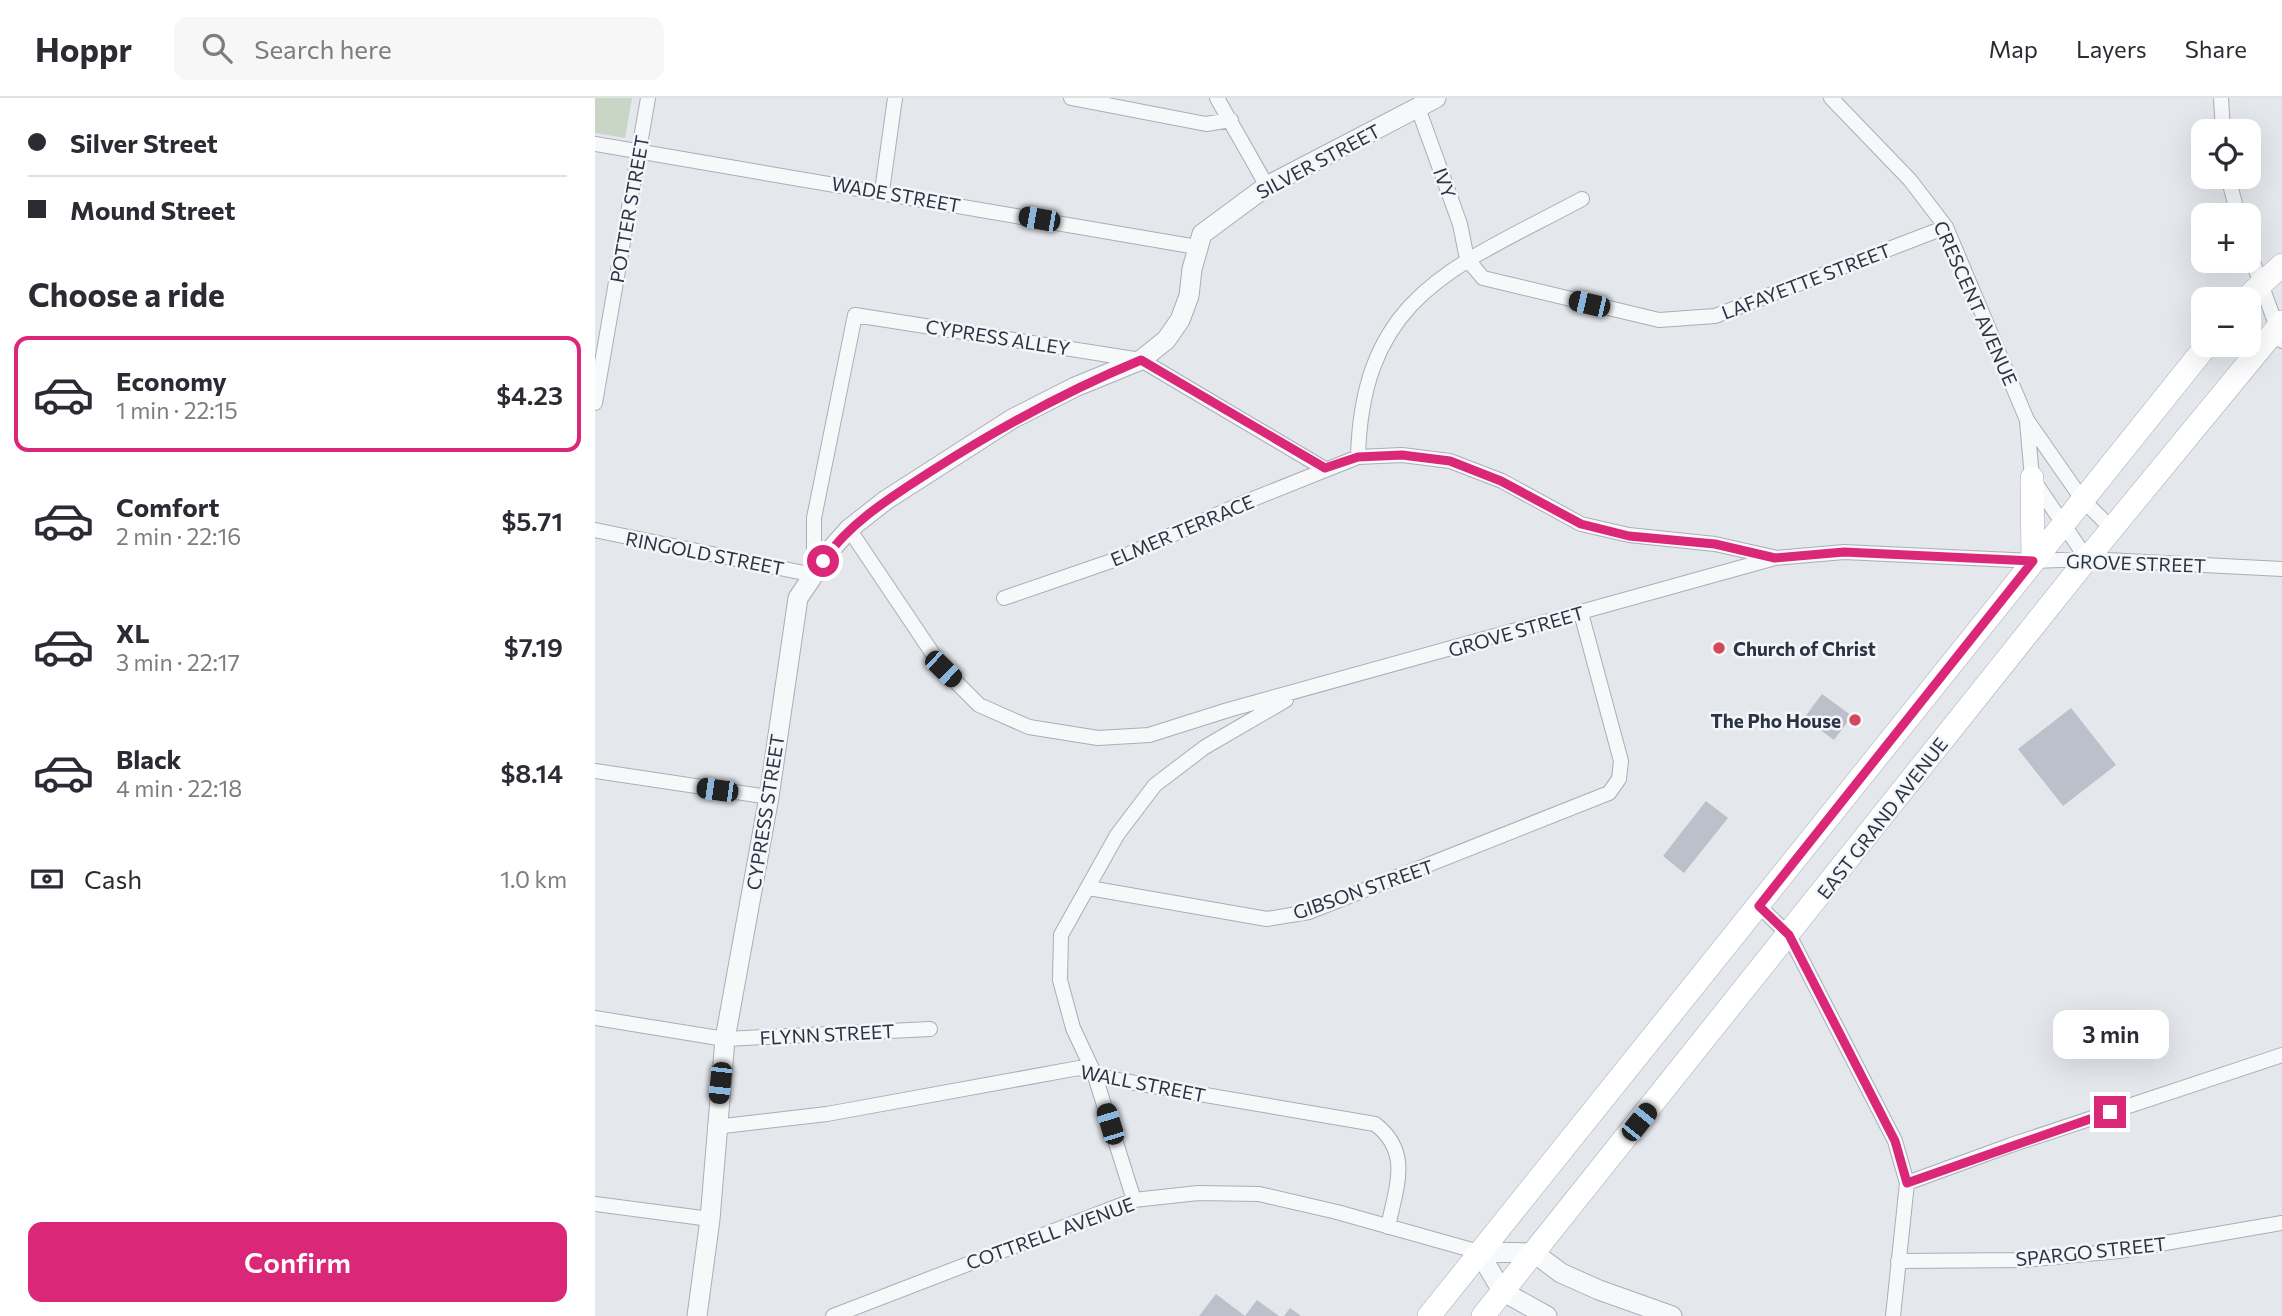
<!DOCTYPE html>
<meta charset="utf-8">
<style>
:root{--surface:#fff;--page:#f7f7f7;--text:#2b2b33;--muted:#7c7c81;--line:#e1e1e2;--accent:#db2777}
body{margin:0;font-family:Commissioner,sans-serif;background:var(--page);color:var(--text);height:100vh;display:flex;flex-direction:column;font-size:26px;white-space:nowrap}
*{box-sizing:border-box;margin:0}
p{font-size:23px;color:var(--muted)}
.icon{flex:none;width:38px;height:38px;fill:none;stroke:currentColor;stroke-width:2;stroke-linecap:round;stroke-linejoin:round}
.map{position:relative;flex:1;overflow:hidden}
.panel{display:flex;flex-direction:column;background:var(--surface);width:595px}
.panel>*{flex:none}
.top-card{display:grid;align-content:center;height:154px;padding:0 28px;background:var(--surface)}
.controls{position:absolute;left:1596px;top:21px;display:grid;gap:14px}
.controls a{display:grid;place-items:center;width:70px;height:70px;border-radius:14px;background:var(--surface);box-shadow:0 7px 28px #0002;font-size:35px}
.end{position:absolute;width:32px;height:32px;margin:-16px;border:9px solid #db2777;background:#fff;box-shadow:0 0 0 4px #fff}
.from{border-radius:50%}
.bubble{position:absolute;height:49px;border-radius:14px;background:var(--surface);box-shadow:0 7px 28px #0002;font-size:23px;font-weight:600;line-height:49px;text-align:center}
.car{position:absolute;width:21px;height:42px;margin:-21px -10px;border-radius:9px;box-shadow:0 0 5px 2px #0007;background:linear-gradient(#222 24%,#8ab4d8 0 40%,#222 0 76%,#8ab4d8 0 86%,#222 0)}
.top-card b{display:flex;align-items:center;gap:24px;height:66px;font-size:26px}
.top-card b+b{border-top:2px solid var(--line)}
.top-card i{width:18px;height:18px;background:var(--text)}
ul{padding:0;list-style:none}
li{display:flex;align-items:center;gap:21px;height:116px;margin:0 14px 10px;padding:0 14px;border:4px solid transparent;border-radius:14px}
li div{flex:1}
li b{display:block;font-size:26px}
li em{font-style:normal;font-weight:600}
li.on{border-color:var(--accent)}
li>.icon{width:63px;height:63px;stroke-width:1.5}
h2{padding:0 28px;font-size:32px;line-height:84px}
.pay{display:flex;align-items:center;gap:18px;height:77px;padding:0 28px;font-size:26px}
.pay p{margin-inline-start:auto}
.primary-button{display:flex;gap:14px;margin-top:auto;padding:14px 28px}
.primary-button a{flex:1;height:80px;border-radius:14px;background:var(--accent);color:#fff;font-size:28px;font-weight:600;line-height:80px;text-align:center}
header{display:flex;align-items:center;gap:42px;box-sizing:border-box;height:98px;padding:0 35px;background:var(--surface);border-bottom:2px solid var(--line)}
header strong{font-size:33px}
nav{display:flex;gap:38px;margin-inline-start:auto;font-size:24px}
.search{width:490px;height:63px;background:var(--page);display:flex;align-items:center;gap:18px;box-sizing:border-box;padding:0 24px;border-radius:14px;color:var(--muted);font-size:26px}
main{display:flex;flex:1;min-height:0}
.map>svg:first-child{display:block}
.green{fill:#c9d6c5}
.building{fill:#bbc0ca}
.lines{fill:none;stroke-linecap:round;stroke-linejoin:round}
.minor-casing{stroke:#a9aeb7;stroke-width:16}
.tertiary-casing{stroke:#a9aeb7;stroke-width:21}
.primary-casing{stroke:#a3abb8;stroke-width:24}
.minor{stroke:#f7f8fa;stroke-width:14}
.tertiary{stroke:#f7f8fa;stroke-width:19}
.primary{stroke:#fff;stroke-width:23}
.route{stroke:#db2777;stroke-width:9}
.poi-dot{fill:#d1495b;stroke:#f4f6f9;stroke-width:2.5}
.labels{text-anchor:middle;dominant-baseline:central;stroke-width:5;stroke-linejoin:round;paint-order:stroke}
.street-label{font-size:19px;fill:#2b3445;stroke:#f4f6f9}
.poi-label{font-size:19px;font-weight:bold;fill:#2b3445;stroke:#f4f6f9;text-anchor:start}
</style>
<header>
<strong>Hoppr</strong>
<div class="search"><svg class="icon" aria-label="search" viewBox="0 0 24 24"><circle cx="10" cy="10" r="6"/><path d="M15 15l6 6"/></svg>Search here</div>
<nav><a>Map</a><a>Layers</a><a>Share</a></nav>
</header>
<main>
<section class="panel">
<div class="top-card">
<b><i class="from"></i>Silver Street</b>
<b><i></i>Mound Street</b>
</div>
<h2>Choose a ride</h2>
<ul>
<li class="on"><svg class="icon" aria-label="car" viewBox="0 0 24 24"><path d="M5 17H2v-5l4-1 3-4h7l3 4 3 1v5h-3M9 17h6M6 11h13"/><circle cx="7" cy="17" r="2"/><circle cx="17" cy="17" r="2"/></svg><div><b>Economy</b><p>1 min · 22:15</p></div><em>$4.23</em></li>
<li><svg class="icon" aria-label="car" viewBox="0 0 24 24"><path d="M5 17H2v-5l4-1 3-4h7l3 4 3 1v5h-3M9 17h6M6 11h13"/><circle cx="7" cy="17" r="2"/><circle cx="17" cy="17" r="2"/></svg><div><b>Comfort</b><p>2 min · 22:16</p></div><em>$5.71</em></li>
<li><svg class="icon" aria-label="car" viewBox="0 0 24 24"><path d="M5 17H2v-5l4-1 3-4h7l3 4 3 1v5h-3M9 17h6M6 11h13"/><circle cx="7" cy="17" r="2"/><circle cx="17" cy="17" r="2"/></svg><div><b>XL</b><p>3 min · 22:17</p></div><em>$7.19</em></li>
<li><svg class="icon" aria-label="car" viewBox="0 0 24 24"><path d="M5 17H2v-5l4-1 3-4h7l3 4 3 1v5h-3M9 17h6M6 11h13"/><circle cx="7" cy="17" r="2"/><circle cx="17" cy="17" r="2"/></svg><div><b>Black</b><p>4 min · 22:18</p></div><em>$8.14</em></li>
</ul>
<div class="pay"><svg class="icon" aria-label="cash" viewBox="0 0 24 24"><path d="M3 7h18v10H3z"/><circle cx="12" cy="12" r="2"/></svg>Cash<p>1.0 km</p></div>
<div class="primary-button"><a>Confirm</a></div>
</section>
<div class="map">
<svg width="1687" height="1218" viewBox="0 0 1687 1218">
<rect width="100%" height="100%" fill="#e4e7ec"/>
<!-- green -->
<path class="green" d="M 0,0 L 37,0 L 30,40 L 0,35 Z"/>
<!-- building -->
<path class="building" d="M 1227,596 L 1257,618 L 1239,642 L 1209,620 Z
M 1476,610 L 1521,667 L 1468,708 L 1423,651 Z
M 1111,703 L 1133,720 L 1089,775 L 1068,758 Z
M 621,1196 L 650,1218 L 662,1202 L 684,1218 L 604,1218 Z
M 695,1210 L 706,1218 L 689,1218 Z"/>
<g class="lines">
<!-- minor casing -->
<g class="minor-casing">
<path id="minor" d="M 476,0 L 611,26 L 636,22
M 622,0 L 672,88
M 1236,0 L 1315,82 L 1351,129 L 1432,322 L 1487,401 L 1517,431
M 1626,0 L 1628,33
M 823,10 L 865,126 L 872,161 L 888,180 L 1064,222 L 1120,218 L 1351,129
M 0,46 L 602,149
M 1633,79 L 1643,117
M 287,93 L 300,0
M 1654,153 L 1687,243
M 0,305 L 53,0
M 1432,323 L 1437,380 L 1492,461
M 763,359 C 767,196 862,168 987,101
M 254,431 L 348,571 L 384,607 L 434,629 L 503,640 L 554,637 L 633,612 L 1180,460 L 1249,454 L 1438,463 L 1492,461 L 1687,471
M 0,432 L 219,477 L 219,420 L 260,217 L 546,262 L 730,371
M 409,500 L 525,460 L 648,405 L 763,359 L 807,357 L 855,363 L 907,383 L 986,426 L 1034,437 L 1120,446 L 1178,459
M 0,673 L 174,699
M 494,790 L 672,821 L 714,814 L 1014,695 L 1024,681 L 1026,663 L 986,515
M 1164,808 L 1194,837 L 1300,1043 L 1312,1085 L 1298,1218
M 0,920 L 130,941 L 335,931
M 120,1029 L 232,1016 L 484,970 L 517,981 L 780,1026 C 817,1054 801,1089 793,1129
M 1312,1085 L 1416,1047 L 1687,957
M 539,1102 L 499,975 L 478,930 L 465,882 L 466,837 L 522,737 L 560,687 L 610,649 L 691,602
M 0,1106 L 115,1121
M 1303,1163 L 1430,1162 L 1524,1153 L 1687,1125
M 238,1218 L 539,1102 L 603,1095 L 664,1096 L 742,1114 L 884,1154"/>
</g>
<!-- tertiary casing -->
<g class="tertiary-casing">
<path id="tertiary" d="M 884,1154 L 939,1155 L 966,1175 L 1004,1192 L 1077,1218
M 884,1154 L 907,1193 L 952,1218
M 102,1218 L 115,1121 L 130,941 L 174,699 L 203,500 L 237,450 L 254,431 L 291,402 L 417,321 L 480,289 L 546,262 L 571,242 L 585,222 L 594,198 L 597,171 L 607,136 L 672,88 L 841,0"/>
</g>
<!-- primary casing -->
<g class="primary-casing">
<path id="primary" d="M 1650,201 L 1687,167
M 1437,380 L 1438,463
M 834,1218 L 1612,247
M 888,1218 L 1492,461 L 1687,224"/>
</g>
<!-- minor -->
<use href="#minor" class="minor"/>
<!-- tertiary -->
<use href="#tertiary" class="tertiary"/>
<!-- primary -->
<use href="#primary" class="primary"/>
</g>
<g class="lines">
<!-- route -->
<path class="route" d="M 228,463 C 256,423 298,398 338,372 C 407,328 471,293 546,262 L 730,370 L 763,359 L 807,357 L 855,363 L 906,383 L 986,426 L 1034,438 L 1120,446 L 1180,460 L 1249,454 L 1438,463 L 1164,808 L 1194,837 L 1300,1043 L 1312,1085 L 1515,1014"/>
</g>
<!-- markers -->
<g class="poi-dot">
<circle cx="1124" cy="550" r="7"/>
<circle cx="1260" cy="622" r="7"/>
</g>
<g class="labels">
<!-- street labels -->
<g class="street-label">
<text transform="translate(723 63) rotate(-28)">SILVER STREET</text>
<text transform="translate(850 85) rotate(70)">IVY</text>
<text transform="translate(301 96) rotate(10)">WADE STREET</text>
<text transform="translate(34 111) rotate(-80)">POTTER STREET</text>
<text transform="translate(1211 183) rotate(-21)">LAFAYETTE STREET</text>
<text transform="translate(1381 205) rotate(66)">CRESCENT AVENUE</text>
<text transform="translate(403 239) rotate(9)">CYPRESS ALLEY</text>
<text transform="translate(587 432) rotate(-23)">ELMER TERRACE</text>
<text transform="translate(110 455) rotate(11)">RINGOLD STREET</text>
<text transform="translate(1541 465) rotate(2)">GROVE STREET</text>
<text transform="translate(921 533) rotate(-16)">GROVE STREET</text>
<text transform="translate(170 714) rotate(-81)">CYPRESS STREET</text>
<text transform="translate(1287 720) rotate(-52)">EAST GRAND AVENUE</text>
<text transform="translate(768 791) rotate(-19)">GIBSON STREET</text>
<text transform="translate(232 936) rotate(-3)">FLYNN STREET</text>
<text transform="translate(548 985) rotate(11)">WALL STREET</text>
<text transform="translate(455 1135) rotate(-20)">COTTRELL AVENUE</text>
<text transform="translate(1496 1153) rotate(-6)">SPARGO STREET</text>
</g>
<!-- poi labels -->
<g class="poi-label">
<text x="1138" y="550">Church of Christ</text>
<text x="1246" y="622" text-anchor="end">The Pho House</text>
</g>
</g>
</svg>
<div class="controls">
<a><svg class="icon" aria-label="locate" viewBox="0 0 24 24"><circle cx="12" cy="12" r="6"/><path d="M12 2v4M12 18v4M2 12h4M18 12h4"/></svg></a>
<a>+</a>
<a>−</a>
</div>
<i class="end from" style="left:228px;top:463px"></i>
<i class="end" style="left:1515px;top:1014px"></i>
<div class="bubble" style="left:1458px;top:912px;width:116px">3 min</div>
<i class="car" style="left:444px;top:121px;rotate:280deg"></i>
<i class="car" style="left:994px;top:206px;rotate:283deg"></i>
<i class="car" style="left:348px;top:571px;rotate:134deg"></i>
<i class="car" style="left:122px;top:692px;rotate:278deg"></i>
<i class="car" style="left:125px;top:985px;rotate:186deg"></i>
<i class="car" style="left:1044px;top:1024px;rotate:39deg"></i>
<i class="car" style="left:515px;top:1026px;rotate:343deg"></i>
</div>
</main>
